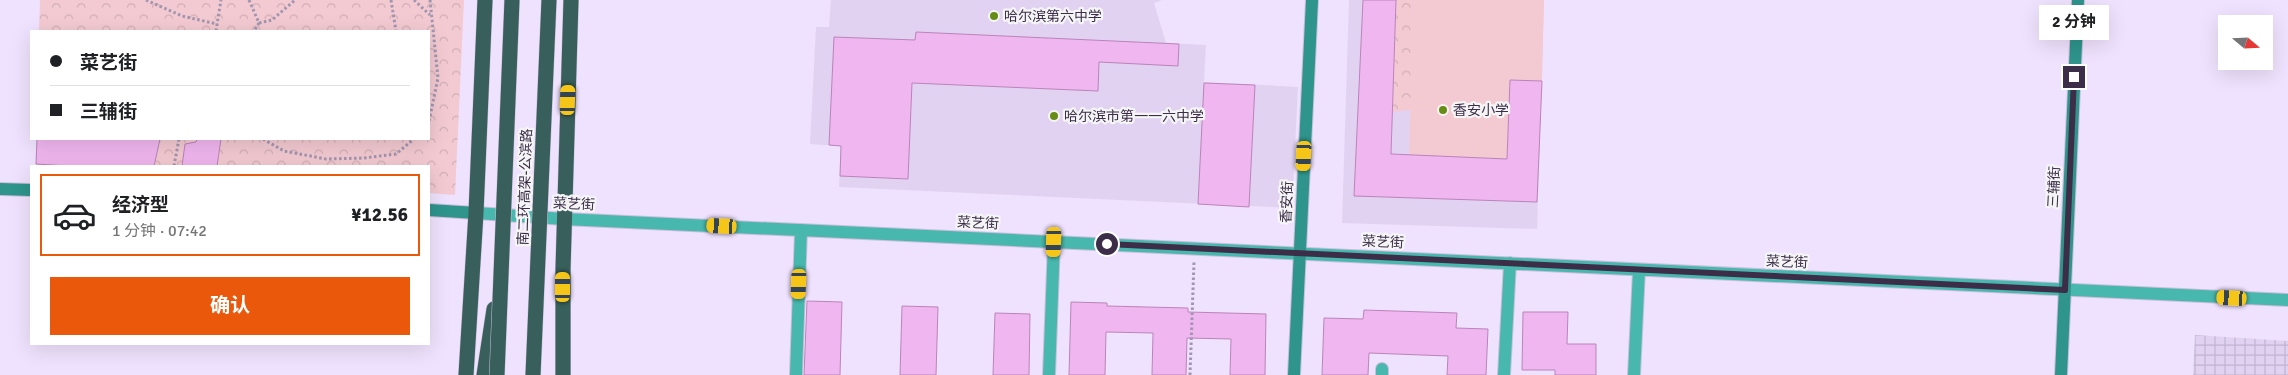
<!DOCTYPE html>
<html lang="zh">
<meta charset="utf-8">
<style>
:root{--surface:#fff;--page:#f2f2f2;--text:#202124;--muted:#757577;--line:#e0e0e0;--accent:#ea580c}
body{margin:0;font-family:Signika,"Noto Sans SC",sans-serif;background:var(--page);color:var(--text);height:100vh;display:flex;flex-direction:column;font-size:19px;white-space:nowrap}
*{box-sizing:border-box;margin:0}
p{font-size:16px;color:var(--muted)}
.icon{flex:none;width:28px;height:28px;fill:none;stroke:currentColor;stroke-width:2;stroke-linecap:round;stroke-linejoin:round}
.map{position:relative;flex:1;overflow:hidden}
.side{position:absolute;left:30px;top:165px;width:400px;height:180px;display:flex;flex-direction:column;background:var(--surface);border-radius:0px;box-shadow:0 5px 20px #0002}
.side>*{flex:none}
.banner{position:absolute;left:30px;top:30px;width:400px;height:110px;border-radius:0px;box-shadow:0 5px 20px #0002;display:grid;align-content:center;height:110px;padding:0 20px;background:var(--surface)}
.needle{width:32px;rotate:109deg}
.buttons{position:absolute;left:2218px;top:15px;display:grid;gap:10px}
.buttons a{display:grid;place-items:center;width:55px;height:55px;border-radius:0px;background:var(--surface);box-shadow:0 5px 20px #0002;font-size:25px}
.end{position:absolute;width:22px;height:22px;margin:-11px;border:6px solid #3c2e49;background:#fff;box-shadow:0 0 0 2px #fff}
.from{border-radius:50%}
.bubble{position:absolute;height:35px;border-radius:0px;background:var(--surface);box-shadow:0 5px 20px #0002;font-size:16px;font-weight:700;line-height:35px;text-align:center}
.car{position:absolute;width:15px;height:30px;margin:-15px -8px;border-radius:6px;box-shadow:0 0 4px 1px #0007;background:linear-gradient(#f5c518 24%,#345 0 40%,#f5c518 0 76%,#345 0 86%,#f5c518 0)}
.banner b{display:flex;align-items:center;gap:18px;height:48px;font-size:19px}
.banner b+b{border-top:1px solid var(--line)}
.banner i{width:12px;height:12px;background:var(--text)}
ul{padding:9px 0 0;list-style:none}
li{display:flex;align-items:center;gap:15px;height:82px;margin:0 10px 8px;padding:0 10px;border:2px solid var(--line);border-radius:0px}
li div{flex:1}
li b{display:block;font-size:19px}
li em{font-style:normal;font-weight:700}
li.selected{border-color:var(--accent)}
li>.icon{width:45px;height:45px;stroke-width:1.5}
.button{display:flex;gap:10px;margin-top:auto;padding:10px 20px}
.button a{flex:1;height:58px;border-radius:0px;background:var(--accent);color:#fff;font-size:20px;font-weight:700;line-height:58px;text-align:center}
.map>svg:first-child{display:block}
.built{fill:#e1d2f1}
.industrial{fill:url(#industrial-grid)}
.park{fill:url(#park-crowns)}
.pitch{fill:#f3cad1}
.building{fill:#f0b6ef;stroke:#ba84ba}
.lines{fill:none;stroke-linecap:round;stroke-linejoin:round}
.street-casing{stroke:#cbbeda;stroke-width:14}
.secondary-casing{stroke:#cbbeda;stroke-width:14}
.highway-casing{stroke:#cbbeda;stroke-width:16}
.path{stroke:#a295b0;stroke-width:3;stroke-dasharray:2.5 2.5;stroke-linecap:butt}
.street{stroke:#48b8ae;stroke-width:12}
.secondary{stroke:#2e948c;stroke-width:12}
.highway{stroke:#385f5b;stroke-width:15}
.highway-bridge-casing{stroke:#cbbeda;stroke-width:16;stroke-linecap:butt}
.highway-bridge{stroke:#385f5b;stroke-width:15}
.route{stroke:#3c2e49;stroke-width:6}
.poi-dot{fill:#678c16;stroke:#f5f5f5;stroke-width:2}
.labels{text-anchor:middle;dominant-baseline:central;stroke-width:4.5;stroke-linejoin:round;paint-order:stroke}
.poi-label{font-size:14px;fill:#3c2e49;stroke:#f5f5f5;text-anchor:start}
.street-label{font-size:14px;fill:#3c2e49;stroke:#f5f5f5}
</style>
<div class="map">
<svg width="2288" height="375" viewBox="0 0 2288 375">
<defs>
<pattern id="industrial-grid" width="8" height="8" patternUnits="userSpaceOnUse" patternTransform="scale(1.25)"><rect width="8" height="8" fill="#e1d2f1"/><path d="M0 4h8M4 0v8" fill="none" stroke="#c2b5d0"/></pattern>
<pattern id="park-crowns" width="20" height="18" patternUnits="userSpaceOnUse" patternTransform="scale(1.25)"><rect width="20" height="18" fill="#f3cad1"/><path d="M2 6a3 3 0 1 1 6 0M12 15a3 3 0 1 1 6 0" fill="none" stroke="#d1aeb5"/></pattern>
</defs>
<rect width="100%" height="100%" fill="#efe2fe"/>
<!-- built -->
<path class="built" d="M 831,0 L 1162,0 L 1154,3 L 1166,43 L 1206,45 L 1204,82 L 1298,87 L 1292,208 L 839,187 L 841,146 L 810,144 L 816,27 L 829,27 Z
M 1349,0 L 1544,0 L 1537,229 L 1342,223 Z"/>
<!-- industrial -->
<path class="industrial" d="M 2195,335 L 2288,341 L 2288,375 L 2193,375 Z"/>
<!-- park -->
<path class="park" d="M 40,0 L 464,0 L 455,195 L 429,193 L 429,166 L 36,166 L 37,139 L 429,139 L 429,31 L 39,31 Z
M 1396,0 L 1414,0 L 1411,110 L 1392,112 Z"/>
<!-- pitch -->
<path class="pitch" d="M 1414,0 L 1544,0 L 1542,81 L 1510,80 L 1507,159 L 1409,156 Z"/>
<!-- building -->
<path class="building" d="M 1363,0 L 1396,0 L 1391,154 L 1507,159 L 1510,80 L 1542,81 L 1537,202 L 1354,196 Z
M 916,32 L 1179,44 L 1178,66 L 1099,62 L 1098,91 L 912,83 L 908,179 L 840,176 L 841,146 L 829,145 L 834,37 L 915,40 Z
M 1204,83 L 1255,85 L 1249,207 L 1198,204 Z
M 37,139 L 160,139 L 154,166 L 68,166 L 36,164 Z
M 197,139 L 221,139 L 217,166 L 182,166 L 185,144 L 196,142 Z
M 807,301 L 842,302 L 840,375 L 804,375 Z
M 1071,302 L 1107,303 L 1107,306 L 1188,308 L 1188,312 L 1266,314 L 1265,375 L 1230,375 L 1231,339 L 1187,338 L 1186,375 L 1152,375 L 1153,333 L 1106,332 L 1105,375 L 1069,375 Z
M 902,306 L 938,307 L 936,375 L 900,375 Z
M 1364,310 L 1457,313 L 1456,328 L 1488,329 L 1486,375 L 1447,375 L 1448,356 L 1369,353 L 1368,375 L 1322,375 L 1324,318 L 1363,319 Z
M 1523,312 L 1568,312 L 1567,344 L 1596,344 L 1596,375 L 1555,375 L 1555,370 L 1522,370 Z
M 995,313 L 1030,314 L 1029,375 L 993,375 Z"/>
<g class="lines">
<!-- street casing -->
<g class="street-casing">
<path id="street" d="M 476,213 L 564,219 L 2288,300
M 796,375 L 801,230
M 1049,375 L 1054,242
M 1382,375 L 1382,369
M 1504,375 L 1510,263
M 1634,375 L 1639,270"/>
</g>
<!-- secondary casing -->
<g class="secondary-casing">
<path id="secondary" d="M 0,189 L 31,190
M 429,210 L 476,213
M 1294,375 L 1312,0
M 2061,375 L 2078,0"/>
</g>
<!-- highway casing -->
<g class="highway-casing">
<path id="highway" d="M 466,375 L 476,213 L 485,0
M 484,375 L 494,309
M 563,375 L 563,269 L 571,0"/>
</g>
<!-- path -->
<path class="path" d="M 146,0 L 182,16 L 217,24
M 249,0 L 259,23 L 254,31
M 391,0 L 396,31
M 414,0 L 430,15
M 259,23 L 272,20 L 295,0
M 216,31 L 221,0
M 429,121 L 438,78 L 430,0
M 263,139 L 284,151 L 326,159 L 364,158 L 396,154 L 414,139
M 174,166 L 179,139
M 1190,375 L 1194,262"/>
<!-- street -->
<use href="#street" class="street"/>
<!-- secondary -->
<use href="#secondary" class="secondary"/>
<!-- highway -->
<use href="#highway" class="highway"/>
<!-- highway-bridge casing -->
<g class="highway-bridge-casing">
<path id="highway-bridge" d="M 497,375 L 512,0
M 533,375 L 549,0"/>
</g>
<!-- highway-bridge -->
<use href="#highway-bridge" class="highway-bridge"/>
</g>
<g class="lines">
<!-- route -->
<path class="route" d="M 1107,244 L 2065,290 L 2074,77"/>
</g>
<!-- markers -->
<g class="poi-dot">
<circle cx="994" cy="16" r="5"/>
<circle cx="1443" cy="110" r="5"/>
<circle cx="1054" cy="116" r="5"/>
</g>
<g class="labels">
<!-- poi labels -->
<g class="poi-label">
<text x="1004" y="16">哈尔滨第六中学</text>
<text x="1453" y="110">香安小学</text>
<text x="1064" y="116">哈尔滨市第一一六中学</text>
</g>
<!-- street labels -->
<g class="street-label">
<text transform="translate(525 187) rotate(-88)">南二环高架-公滨路</text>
<text transform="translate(2054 187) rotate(-87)">三辅街</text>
<text transform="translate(1287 202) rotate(-87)">香安街</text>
<text transform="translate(574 204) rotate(3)">菜艺街</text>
<text transform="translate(978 223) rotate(3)">菜艺街</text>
<text transform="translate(1383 242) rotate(3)">菜艺街</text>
<text transform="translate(1787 262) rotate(3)">菜艺街</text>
</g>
</g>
</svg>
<div class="buttons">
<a><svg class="needle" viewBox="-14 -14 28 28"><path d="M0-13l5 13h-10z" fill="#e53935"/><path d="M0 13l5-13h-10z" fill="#757577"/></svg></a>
</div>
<i class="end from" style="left:1107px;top:244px"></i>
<i class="end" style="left:2074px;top:77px"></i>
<div class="bubble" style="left:2039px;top:5px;width:70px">2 分钟</div>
<i class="car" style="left:568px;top:100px;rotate:2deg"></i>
<i class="car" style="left:1304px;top:156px;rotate:183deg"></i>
<i class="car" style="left:722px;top:226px;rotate:273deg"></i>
<i class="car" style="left:1054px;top:242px;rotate:182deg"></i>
<i class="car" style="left:799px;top:284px;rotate:182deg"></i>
<i class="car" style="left:563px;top:287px;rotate:0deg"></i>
<i class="car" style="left:2232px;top:298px;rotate:273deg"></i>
<div class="banner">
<b><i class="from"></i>菜艺街</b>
<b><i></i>三辅街</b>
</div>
<section class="side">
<ul>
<li class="selected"><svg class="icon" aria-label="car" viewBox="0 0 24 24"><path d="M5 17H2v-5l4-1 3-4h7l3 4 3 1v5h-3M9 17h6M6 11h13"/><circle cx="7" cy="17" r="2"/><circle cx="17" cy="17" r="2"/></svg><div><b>经济型</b><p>1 分钟 · 07:42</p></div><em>¥12.56</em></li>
</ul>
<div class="button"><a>确认</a></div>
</section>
</div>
